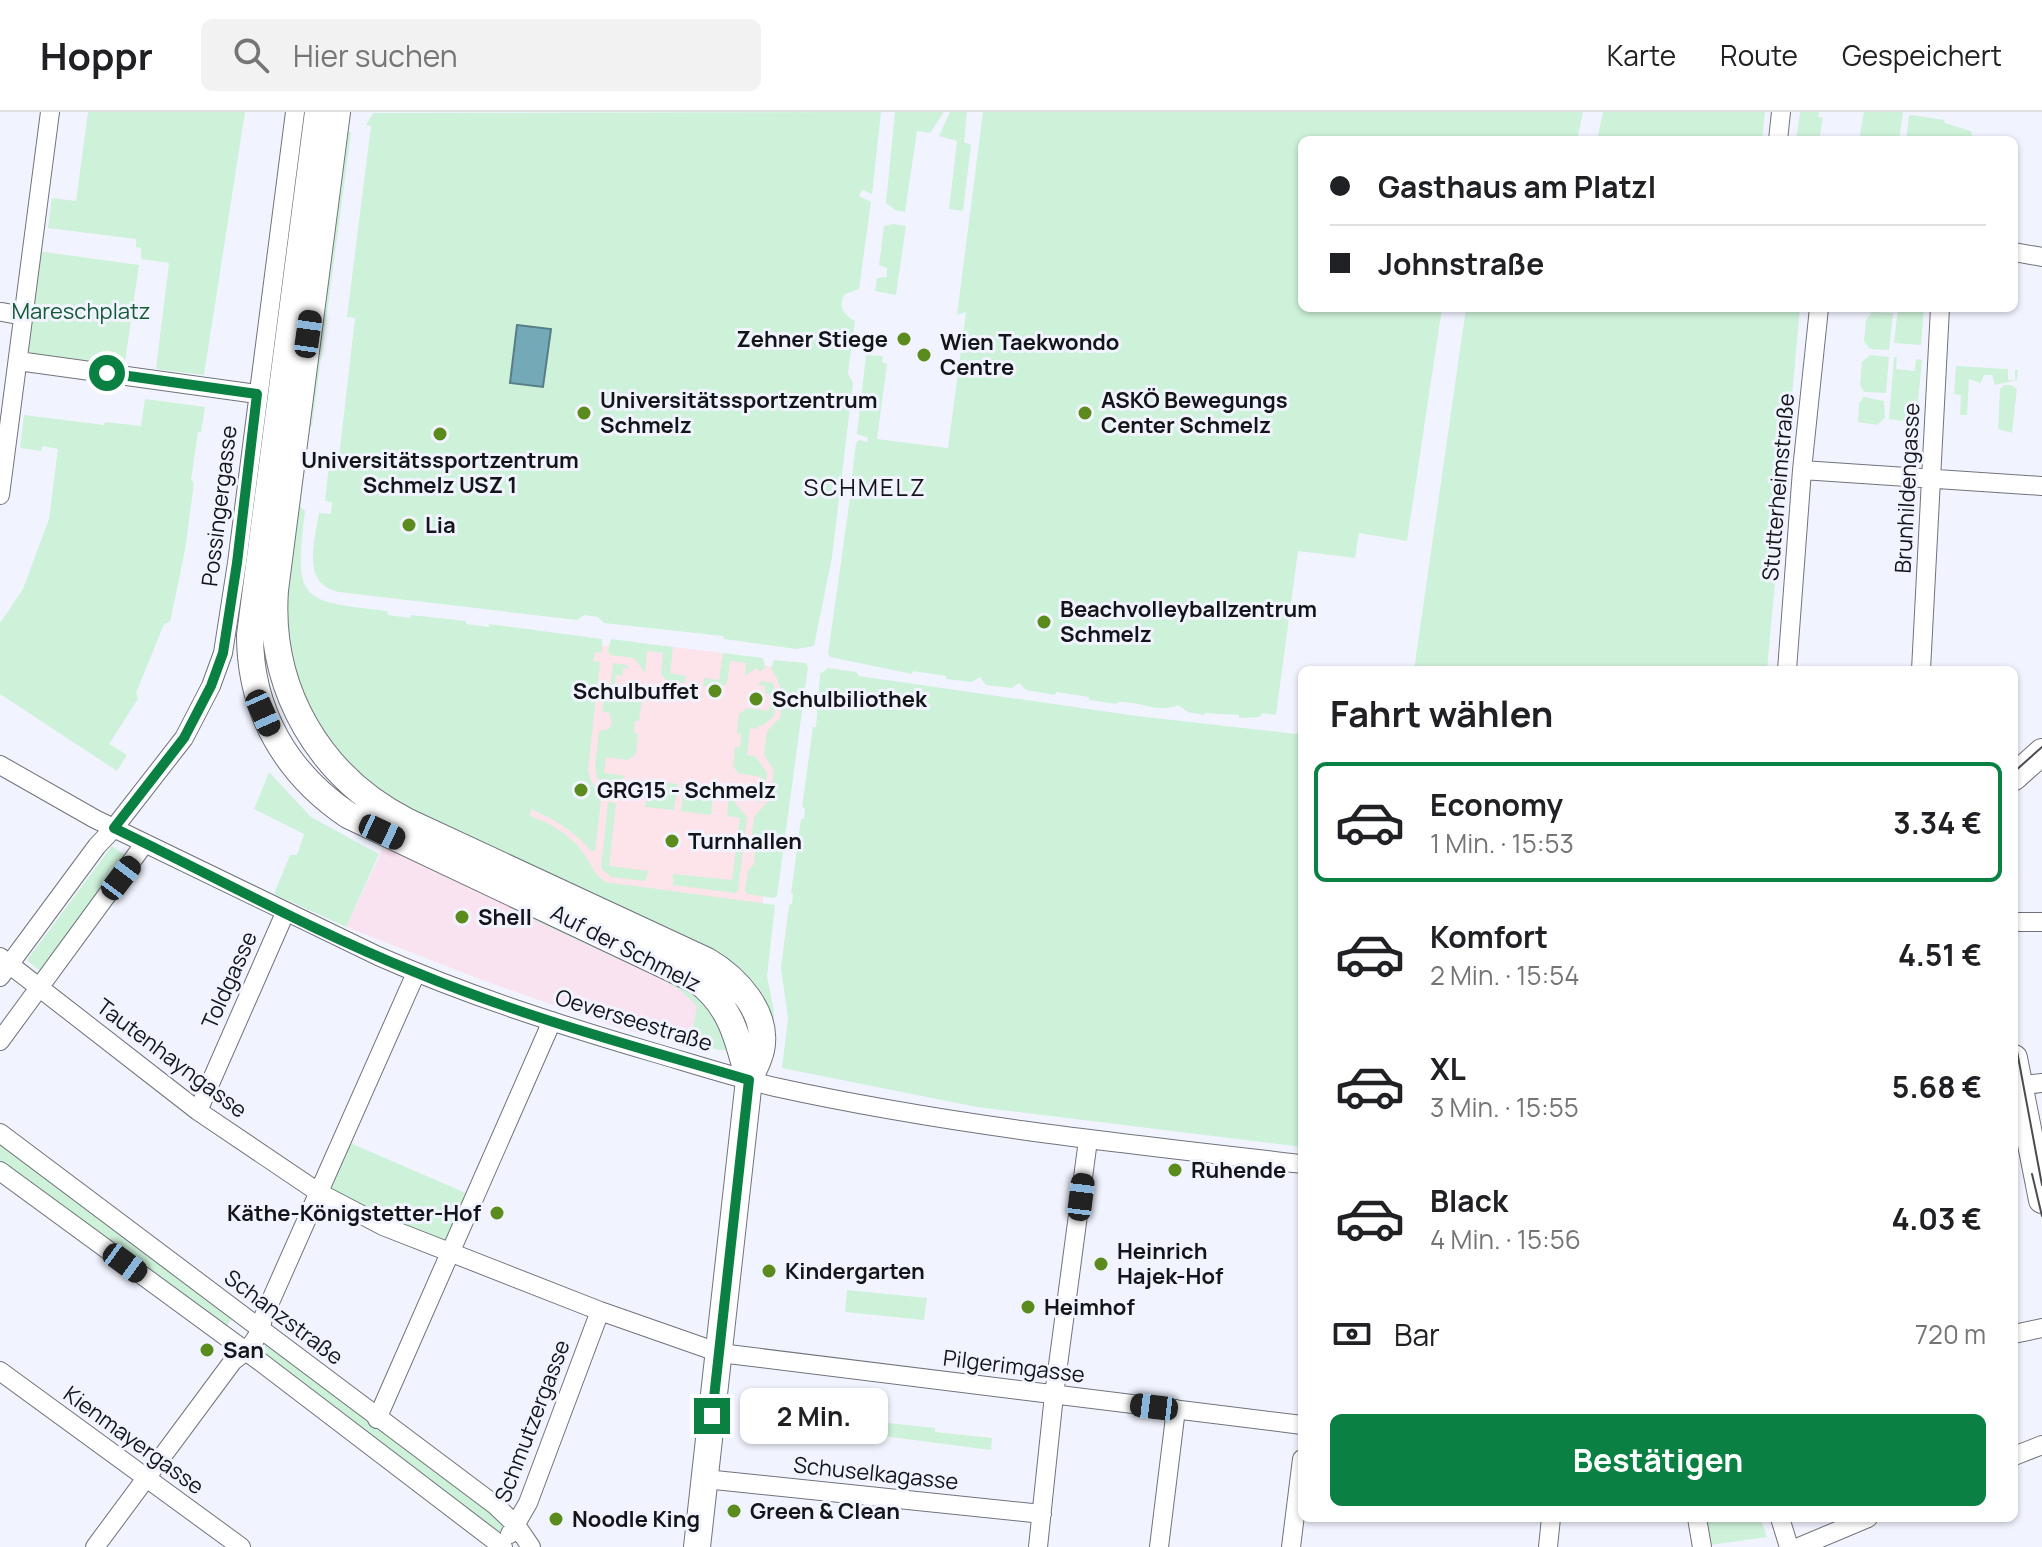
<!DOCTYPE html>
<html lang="de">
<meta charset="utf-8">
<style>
:root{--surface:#fff;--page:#f2f2f2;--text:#202124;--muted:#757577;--line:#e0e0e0;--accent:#0b8043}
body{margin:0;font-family:Manrope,sans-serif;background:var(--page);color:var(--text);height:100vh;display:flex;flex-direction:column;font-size:30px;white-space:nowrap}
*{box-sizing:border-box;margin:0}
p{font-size:26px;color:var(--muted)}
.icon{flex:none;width:44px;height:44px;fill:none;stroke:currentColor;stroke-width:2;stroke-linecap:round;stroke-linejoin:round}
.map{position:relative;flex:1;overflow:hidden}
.details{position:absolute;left:1298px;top:554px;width:720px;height:856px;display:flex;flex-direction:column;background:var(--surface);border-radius:12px;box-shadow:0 2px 6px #0004}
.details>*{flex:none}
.guide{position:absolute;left:1298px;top:24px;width:720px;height:176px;border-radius:12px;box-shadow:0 2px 6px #0004;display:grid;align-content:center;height:176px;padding:0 32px;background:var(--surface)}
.end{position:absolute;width:36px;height:36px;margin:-18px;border:10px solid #0b8043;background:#fff;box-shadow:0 0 0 4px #fff}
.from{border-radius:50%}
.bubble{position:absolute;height:56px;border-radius:12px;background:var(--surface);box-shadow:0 2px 6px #0004;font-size:26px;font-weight:700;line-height:56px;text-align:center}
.car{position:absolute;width:24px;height:48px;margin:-24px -12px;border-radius:10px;box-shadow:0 0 6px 2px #0007;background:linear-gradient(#222 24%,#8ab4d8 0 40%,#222 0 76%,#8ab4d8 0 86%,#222 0)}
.guide b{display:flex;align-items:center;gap:28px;height:76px;font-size:30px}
.guide b+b{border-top:2px solid var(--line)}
.guide i{width:20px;height:20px;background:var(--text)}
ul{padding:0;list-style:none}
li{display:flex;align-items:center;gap:24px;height:120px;margin:0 16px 12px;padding:0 16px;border:4px solid transparent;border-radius:12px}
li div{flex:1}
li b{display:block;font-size:30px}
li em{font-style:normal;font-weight:700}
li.on{border-color:var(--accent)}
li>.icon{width:72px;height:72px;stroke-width:1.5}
h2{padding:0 32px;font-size:36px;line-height:96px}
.pay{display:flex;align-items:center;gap:20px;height:88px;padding:0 32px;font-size:30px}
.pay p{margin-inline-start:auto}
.primary-button{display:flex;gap:16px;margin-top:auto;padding:16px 32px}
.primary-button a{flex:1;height:92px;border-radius:12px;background:var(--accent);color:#fff;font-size:32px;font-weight:700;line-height:92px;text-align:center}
header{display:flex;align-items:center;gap:48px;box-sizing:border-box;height:112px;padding:0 40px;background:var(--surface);border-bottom:2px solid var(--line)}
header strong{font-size:38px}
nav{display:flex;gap:44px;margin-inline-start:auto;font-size:28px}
.search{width:560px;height:72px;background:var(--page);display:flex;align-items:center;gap:20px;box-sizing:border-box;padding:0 28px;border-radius:12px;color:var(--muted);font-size:30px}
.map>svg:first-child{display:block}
.industrial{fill:#fae3f1}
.education{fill:#fde3ea}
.green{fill:#cef1da}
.water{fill:#74aab7;stroke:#577d88;stroke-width:2}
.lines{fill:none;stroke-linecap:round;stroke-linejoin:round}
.street-casing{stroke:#70737c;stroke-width:20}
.secondary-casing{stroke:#70737c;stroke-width:28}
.street{stroke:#fff;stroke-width:18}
.secondary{stroke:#fff;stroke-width:26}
.tram{stroke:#4a4c52;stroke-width:2}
.route{stroke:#0b8043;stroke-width:10}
.poi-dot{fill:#5b8a1d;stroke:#f1f4ff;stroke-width:3}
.labels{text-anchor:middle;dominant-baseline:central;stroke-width:6;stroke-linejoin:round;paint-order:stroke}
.park-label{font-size:22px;fill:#145a37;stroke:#f1f4ff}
.poi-label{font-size:22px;font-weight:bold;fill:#141519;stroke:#f1f4ff;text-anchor:start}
.street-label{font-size:22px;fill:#141519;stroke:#f1f4ff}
.neighbourhood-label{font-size:24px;letter-spacing:2px;fill:#141519;stroke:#f1f4ff}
</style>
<header>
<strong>Hoppr</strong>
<div class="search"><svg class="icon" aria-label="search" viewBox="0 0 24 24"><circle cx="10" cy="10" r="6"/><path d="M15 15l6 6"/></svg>Hier suchen</div>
<nav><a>Karte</a><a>Route</a><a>Gespeichert</a></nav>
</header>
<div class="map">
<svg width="2042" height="1435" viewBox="0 0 2042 1435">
<rect width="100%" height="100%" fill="#f1f4ff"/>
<!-- industrial -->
<path class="industrial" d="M 405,689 L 755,854 L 732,938 L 719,938 L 653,920 L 638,921 L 618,916 L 487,870 L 346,815 Z"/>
<!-- education -->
<path class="education" d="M 291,495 L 663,541 L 665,534 L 723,541 L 730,542 L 730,549 L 792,557 L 755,854 L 420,697 Z"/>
<!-- green -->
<path class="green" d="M 88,0 L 245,0 L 204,263 L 156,257 L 169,151 L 141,147 L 141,136 L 136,135 L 136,127 L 48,116 L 52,86 L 76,89 Z
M 881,0 L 872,82 L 862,78 L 859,84 L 871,90 L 859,177 L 845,182 C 837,194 844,203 855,209 L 848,261 L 853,271 L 832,445 L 814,534 L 796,537 L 724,527 L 723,524 L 604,511 L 598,505 L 584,503 L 577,508 L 339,480 C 300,472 315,428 319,401 L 331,402 L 332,390 L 325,389 L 330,344 L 339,345 L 355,206 L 347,205 L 371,14 L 366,13 L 373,1 Z
M 895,0 L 944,0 L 930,21 L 917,19 L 905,100 L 895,98 L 886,91 Z
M 950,0 L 967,0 L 964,30 L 971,33 L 963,99 L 949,97 L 957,29 L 939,24 Z
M 983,0 L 1583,0 L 1577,28 L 1302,28 L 1302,196 L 1442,196 L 1407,429 L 1359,421 L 1355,446 L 1298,439 L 1276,603 L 1263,601 L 1259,605 L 1239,606 L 1239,603 L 1205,601 L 1204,603 L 1188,600 L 1178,593 C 1160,602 1140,589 1118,590 L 1117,592 L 1089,588 L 1089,585 L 1056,580 L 1055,583 L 1026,578 L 1019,571 L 1012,576 L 986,573 L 980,565 L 972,570 L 946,567 L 946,564 L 913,559 L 912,562 L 830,545 L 828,542 L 850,386 L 859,387 L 862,365 L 852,364 L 856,331 L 859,328 L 867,330 L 868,326 L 857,322 L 866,243 L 883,244 L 882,250 L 887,252 L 877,327 L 948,336 L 966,200 L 957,203 Z
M 1603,0 L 1765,0 L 1762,28 L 1597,28 Z
M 1800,0 L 1819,0 L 1818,5 L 1823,6 L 1819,28 L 1796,28 Z
M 1864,0 L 1903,0 L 1899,28 L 1859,28 Z
M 1912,3 L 1944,8 L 1945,11 L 1971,19 L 1973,28 L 1906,28 L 1909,4 Z
M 347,18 L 351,21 L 312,314 L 308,316 Z
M 893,112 L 906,114 L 896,183 L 875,179 L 877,166 L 887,165 L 887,156 L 879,153 L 884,114 Z
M 37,139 L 139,153 L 124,257 L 27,240 Z
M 1466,196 L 1800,196 L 1767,558 L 1414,558 Z
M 1898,196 L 1924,196 L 1921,233 L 1894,231 Z
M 1872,200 L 1893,201 L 1889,238 L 1870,237 L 1864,229 L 1866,208 Z
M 1870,243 L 1889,245 L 1886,281 L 1864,280 L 1860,273 L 1862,250 Z
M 1894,245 L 1897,245 L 1896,257 L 1915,259 L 1916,247 L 1922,248 L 1916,311 L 1889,307 Z
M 1956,254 L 2008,257 L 2008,268 L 2015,268 L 2015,258 L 2018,258 L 2017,268 L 1995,273 L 1992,263 L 1984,263 L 1981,271 L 1969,267 L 1967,303 L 1960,303 L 1961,283 L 1954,282 Z
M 2004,273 L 2011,273 L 2017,277 L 2012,321 L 1998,317 L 2000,277 Z
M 1864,285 L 1884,289 L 1885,306 L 1877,313 L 1858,310 L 1859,291 Z
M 145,287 L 205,295 L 201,320 L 198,320 L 191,368 L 194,371 L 185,438 L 170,510 L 164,512 L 136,581 L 138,587 L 109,632 L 127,643 L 117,659 L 0,582 L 0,511 L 23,477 L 49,407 L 58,337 L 43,334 L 41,339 L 20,336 L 24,303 L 104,313 L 105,310 L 141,314 Z
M 299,393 L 305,399 C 294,489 299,489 387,499 L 388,503 L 410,506 L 411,503 L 466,509 L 466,512 L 489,515 L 489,512 L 602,527 L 602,541 L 595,540 L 593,549 L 600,550 L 588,657 L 590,666 L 601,687 L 595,739 L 591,739 C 574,719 556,708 531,697 L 530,704 C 552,712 573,724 586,745 C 592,755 595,763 605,770 L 775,793 L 767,864 L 774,900 L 772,941 L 765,903 L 406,701 L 366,674 L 310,608 L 282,509 Z
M 611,527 L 673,535 L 670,561 L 686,564 L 685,571 L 667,569 L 661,562 L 663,541 L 647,539 L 645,561 L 634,546 L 610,543 L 608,539 Z
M 723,541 L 763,546 L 765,555 L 760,560 L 756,556 L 745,564 L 746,551 L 730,549 L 727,571 L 721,576 L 703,574 L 704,566 L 719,568 Z
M 774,548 L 805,551 L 808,555 L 777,784 L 774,786 L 747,782 L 745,779 L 748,759 L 754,752 L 756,730 L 752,722 L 754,705 L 770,687 L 774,659 L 764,642 L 767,619 L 780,606 C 783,585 783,574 771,557 Z
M 613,551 L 626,553 L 630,557 L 623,556 L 622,564 L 616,563 L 614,579 L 637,582 L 642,589 L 639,609 L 635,609 L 634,621 L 638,622 L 636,642 L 628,648 L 606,645 L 604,661 L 626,664 L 614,672 L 607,673 L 597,666 L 595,654 L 599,619 L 609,617 L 612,611 L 609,601 L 602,599 L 604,578 L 610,578 Z
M 828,556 L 856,560 L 859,564 L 1137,604 L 1296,622 L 1302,617 L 1302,1035 L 977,995 L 782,956 L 788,906 L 781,856 L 789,793 L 792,792 L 793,782 L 791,781 L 801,707 L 804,707 L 805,696 L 802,695 L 813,615 L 816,615 L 820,562 Z
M 762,569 L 773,571 L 776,584 L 774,604 L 762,614 L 758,613 L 758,617 L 750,616 L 747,643 L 755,644 L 767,661 L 764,685 L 758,691 L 761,665 L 738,661 L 733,654 L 735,635 L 740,635 L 741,622 L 737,621 L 739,602 L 747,596 L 769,599 L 771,583 L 765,581 L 765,574 L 758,573 Z
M 269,660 L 311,705 L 379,742 L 346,815 L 274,782 L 290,743 L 297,743 L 304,722 L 254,697 Z
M 654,669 L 678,672 L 674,698 L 645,695 L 648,673 Z
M 684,672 L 708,675 L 713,681 L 711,703 L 681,699 Z
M 729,684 L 747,705 L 738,778 L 736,781 L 673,773 L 673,762 L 732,768 L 740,706 L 727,704 Z
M 608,690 L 616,691 L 609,754 L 648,759 L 646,769 L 611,765 L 601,756 Z
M 112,734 L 126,744 L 41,860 L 27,848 Z
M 521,793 L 709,889 L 732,938 L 719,938 L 653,920 L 634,920 L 640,908 L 692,920 L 697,894 L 680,878 L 657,865 L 517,800 Z
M 341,1027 L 475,1085 L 450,1143 L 318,1080 Z
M 0,1031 L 233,1205 L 225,1216 L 0,1050 Z
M 847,1178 L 927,1186 L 924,1208 L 845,1200 Z
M 266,1232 L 507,1411 L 499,1422 L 258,1243 Z
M 869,1309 L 935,1316 L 935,1320 L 992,1326 L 991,1338 L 867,1322 Z
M 1706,1406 L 1760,1406 L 1767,1425 L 1710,1433 Z"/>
<!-- water -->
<path class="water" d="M 517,213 L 551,217 L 543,275 L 510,271 Z"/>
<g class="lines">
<!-- street casing -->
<g class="street-casing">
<path id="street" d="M 1778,28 L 1781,0
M 2014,140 L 2042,145
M 2,200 L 24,204
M 18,249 L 257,282
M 1802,358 L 2042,374
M 0,383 L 50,0
M 1787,558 L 1802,358 L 1819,196
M 1921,558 L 1940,196
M 0,653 L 95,707 L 378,844 C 466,883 560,913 652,940 C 693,952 733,965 775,975 C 948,1013 1125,1032 1302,1052
M 2014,810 L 2042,810
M 0,845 L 198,999 L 318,1080 L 383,1114 L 600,1199 L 720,1241 L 1302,1313
M 0,865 L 97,734 L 114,716 L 184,626 L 211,574 L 223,541 L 237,451 L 295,0
M 0,929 L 145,731
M 2014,974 L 2042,971
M 198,999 L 285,801
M 0,1021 L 495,1393 L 516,1413 L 531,1435
M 0,1059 L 262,1251 L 503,1435
M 2014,1222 L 2042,1216
M 0,1259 L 241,1435
M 377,1307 L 552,909
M 2014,1344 L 2042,1333
M 705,1367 L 1042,1402
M 1697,1406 L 1702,1435
M 1780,1406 L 1789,1435
M 510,1422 L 528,1391 L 600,1199
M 95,1435 L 233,1249 C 249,1238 261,1225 263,1206 L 416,861
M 1038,1435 L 1054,1283 L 1088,1028
M 1159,1435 L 1176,1297
M 1291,1435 L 1302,1347
M 1548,1435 L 1551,1406
M 1799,1435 L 1868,1406"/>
</g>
<!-- secondary casing -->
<g class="secondary-casing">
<path id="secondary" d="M 318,0 L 250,523 C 250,599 286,661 348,703 L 698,869 C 732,895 738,928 749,968
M 337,0 L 275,478 C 268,577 319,665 408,710 L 707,849 C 736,866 769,901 761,938 C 759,948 753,958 749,968 L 697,1435
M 2014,665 L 2042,640
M 2014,946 L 2042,1088"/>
</g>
<!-- street -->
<use href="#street" class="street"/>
<!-- secondary -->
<use href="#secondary" class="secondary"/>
<!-- tram -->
<path class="tram" d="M 2014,660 L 2042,635
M 2014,923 L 2042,1073
M 2032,1062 L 2042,1104"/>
</g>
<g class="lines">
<!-- route -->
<path class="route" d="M 107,261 L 257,282 L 237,451 L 223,541 L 211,574 L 184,626 L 114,716 C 214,764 312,819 415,860 C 523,905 637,935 749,968 L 712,1304"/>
</g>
<!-- markers -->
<g class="poi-dot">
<circle cx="904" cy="227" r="8"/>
<circle cx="924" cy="243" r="8"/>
<circle cx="584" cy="301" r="8"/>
<circle cx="1085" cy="301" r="8"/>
<circle cx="440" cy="322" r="8"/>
<circle cx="409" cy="413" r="8"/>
<circle cx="1044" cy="510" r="8"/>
<circle cx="715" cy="579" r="8"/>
<circle cx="756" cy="587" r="8"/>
<circle cx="581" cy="678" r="8"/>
<circle cx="672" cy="729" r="8"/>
<circle cx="462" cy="805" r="8"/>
<circle cx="1175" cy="1058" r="8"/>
<circle cx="497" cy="1101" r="8"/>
<circle cx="1101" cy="1152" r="8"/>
<circle cx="769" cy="1159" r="8"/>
<circle cx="1028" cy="1195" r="8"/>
<circle cx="207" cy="1238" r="8"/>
<circle cx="734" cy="1399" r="8"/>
<circle cx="556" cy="1407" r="8"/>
</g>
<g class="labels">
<!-- park labels -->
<g class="park-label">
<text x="81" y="199">Mareschplatz</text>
</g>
<!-- poi labels -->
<g class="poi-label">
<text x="888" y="227" text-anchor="end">Zehner Stiege</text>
<text x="940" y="230">Wien Taekwondo<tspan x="940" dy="25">Centre</tspan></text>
<text x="600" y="288">Universitätssportzentrum<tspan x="600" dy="25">Schmelz</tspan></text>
<text x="1101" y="288">ASKÖ Bewegungs<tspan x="1101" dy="25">Center Schmelz</tspan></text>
<text x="440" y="348" text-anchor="middle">Universitätssportzentrum<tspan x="440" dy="25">Schmelz USZ 1</tspan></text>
<text x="425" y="413">Lia</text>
<text x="1060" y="497">Beachvolleyballzentrum<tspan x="1060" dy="25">Schmelz</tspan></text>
<text x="699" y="579" text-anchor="end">Schulbuffet</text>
<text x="772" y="587">Schulbiliothek</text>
<text x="597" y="678">GRG15 - Schmelz</text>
<text x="688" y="729">Turnhallen</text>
<text x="478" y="805">Shell</text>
<text x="1191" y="1058">Ruhende</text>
<text x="481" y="1101" text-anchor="end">Käthe-Königstetter-Hof</text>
<text x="1117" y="1139">Heinrich<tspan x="1117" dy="25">Hajek-Hof</tspan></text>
<text x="785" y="1159">Kindergarten</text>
<text x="1044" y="1195">Heimhof</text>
<text x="223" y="1238">San</text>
<text x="750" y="1399">Green &amp; Clean</text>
<text x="572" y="1407">Noodle King</text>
</g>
<!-- street labels -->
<g class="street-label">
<text transform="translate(1778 375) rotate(-85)">Stutterheimstraße</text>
<text transform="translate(1907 376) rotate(-87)">Brunhildengasse</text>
<text transform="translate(219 394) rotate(-83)">Possingergasse</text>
<text transform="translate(626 836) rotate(27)">Auf der Schmelz</text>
<text transform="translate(229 868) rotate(-66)">Toldgasse</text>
<text transform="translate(634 908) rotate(17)">Oeverseestraße</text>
<text transform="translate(172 946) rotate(37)">Tautenhayngasse</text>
<text transform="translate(284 1205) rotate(37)">Schanzstraße</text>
<text transform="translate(1014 1254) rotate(7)">Pilgerimgasse</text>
<text transform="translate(532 1309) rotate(-69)">Schmutzergasse</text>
<text transform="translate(134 1328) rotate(36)">Kienmayergasse</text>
<text transform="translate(876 1361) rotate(6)">Schuselkagasse</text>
</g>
<!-- neighbourhood labels -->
<g class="neighbourhood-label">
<text x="865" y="374">SCHMELZ</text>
</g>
</g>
</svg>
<i class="end from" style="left:107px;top:261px"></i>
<i class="end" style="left:712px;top:1304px"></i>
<div class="bubble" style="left:740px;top:1276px;width:148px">2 Min.</div>
<i class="car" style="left:308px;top:222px;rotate:8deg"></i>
<i class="car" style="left:263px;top:601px;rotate:156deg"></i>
<i class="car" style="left:382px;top:720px;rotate:115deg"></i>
<i class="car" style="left:121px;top:766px;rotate:37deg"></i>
<i class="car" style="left:1081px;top:1085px;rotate:7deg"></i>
<i class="car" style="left:125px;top:1151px;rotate:126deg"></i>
<i class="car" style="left:1154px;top:1295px;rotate:277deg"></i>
<div class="guide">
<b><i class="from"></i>Gasthaus am Platzl</b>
<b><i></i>Johnstraße</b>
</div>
<section class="details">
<h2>Fahrt wählen</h2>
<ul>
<li class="on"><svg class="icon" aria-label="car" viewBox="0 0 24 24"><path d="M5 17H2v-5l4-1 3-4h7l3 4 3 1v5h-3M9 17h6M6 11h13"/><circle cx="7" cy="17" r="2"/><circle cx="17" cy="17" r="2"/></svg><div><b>Economy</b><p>1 Min. · 15:53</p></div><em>3.34 €</em></li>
<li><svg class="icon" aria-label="car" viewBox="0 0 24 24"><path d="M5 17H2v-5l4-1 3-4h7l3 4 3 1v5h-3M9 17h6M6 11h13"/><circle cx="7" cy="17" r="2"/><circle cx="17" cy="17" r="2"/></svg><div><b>Komfort</b><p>2 Min. · 15:54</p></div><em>4.51 €</em></li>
<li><svg class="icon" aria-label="car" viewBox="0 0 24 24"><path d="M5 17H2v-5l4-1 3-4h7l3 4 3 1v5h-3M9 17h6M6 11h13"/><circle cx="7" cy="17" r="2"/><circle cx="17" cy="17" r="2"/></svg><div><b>XL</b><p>3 Min. · 15:55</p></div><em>5.68 €</em></li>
<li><svg class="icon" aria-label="car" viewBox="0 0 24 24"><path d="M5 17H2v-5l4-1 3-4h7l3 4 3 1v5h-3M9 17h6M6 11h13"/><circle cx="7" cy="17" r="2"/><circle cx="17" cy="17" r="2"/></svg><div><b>Black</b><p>4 Min. · 15:56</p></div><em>4.03 €</em></li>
</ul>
<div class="pay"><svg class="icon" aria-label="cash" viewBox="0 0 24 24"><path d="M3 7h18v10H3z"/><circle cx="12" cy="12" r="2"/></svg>Bar<p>720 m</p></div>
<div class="primary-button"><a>Bestätigen</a></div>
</section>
</div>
